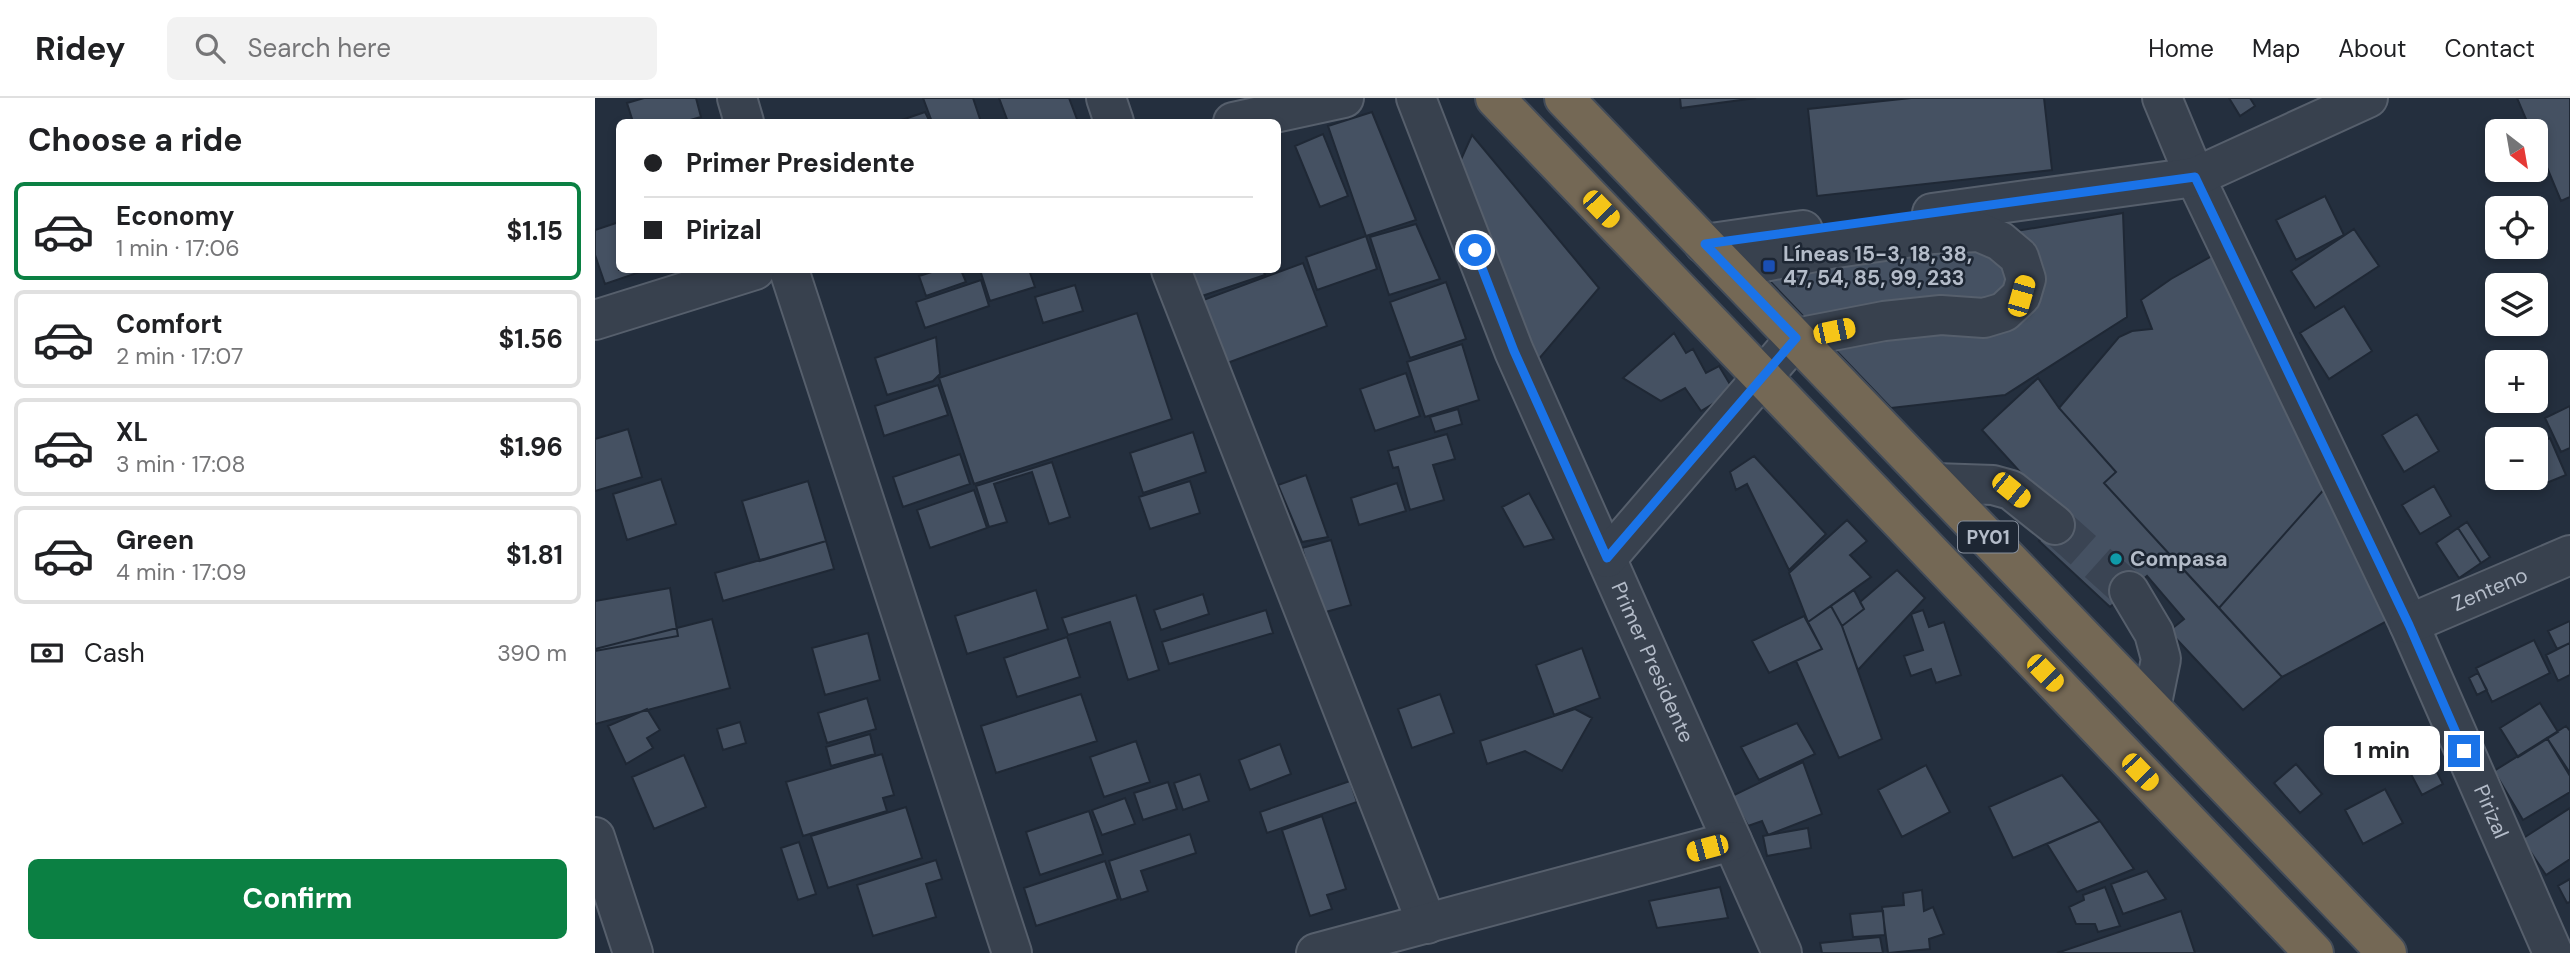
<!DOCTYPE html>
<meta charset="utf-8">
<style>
:root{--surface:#fff;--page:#f2f2f2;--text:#202124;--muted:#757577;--line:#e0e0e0;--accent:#0b8043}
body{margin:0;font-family:"DM Sans",sans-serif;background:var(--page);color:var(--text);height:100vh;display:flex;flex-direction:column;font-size:26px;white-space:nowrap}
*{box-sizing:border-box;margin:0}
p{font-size:23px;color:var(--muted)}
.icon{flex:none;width:38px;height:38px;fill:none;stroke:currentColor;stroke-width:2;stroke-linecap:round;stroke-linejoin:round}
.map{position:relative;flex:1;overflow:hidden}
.panel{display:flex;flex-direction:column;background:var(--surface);width:595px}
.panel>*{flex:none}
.banner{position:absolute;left:21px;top:21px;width:665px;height:154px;border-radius:10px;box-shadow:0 4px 10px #0003;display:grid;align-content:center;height:154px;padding:0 28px;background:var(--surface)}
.needle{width:46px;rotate:149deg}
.controls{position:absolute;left:1890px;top:21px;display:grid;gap:14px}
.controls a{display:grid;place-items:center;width:63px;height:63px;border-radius:10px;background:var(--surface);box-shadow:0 4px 10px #0003;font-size:35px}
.end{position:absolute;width:32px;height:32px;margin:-16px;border:9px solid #1a73e8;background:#fff;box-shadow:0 0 0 4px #fff}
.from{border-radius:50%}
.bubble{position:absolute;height:49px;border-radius:10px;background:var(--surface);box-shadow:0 4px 10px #0003;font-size:23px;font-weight:700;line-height:49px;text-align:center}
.car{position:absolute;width:21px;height:42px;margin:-21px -10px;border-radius:9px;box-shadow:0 0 5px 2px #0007;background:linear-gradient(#f5c518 24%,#345 0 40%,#f5c518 0 76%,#345 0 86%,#f5c518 0)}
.banner b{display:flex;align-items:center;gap:24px;height:66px;font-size:26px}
.banner b+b{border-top:2px solid var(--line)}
.banner i{width:18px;height:18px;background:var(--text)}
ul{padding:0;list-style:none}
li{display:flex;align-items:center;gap:21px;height:98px;margin:0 14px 10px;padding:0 14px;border:4px solid var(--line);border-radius:10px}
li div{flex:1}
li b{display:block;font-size:26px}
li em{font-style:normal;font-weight:700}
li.selected{border-color:var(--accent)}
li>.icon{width:63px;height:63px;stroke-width:1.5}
h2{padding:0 28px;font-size:32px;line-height:84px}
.pay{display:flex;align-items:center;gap:18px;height:77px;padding:0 28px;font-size:26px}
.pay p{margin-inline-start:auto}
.action{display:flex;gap:14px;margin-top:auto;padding:14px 28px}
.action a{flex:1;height:80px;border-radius:10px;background:var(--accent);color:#fff;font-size:28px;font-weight:700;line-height:80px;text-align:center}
header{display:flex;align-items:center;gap:42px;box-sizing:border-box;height:98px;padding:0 35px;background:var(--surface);border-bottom:2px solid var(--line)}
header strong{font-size:33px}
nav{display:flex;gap:38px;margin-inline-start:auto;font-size:24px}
.search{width:490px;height:63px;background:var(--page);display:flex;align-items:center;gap:18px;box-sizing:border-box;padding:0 24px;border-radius:10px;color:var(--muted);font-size:26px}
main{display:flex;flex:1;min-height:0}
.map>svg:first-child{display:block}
.building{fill:#455162;stroke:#1f2835;stroke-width:2}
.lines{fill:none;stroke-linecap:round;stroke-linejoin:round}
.minor-tunnel{stroke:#3a4453;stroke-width:38;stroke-dasharray:38 19;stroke-linecap:butt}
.minor-casing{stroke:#565f6c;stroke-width:42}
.highway-casing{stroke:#434c59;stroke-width:42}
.minor{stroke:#38414e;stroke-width:38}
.highway{stroke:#746855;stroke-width:38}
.route{stroke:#1a73e8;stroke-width:9}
.transit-dot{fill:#1a4fb4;stroke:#1d2633;stroke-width:2.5}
.culture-dot{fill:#0f9aa8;stroke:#1d2633;stroke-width:2.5}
.labels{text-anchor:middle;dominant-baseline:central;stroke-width:5;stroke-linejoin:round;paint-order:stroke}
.shield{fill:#1d2633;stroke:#878f9c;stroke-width:2}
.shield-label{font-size:19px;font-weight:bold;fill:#b4bcc9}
.poi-label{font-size:21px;font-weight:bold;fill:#b4bcc9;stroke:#1d2633;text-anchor:start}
.street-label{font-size:21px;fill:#b4bcc9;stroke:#1d2633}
</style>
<header>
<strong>Ridey</strong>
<div class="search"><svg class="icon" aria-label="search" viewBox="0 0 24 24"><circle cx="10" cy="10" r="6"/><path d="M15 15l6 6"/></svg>Search here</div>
<nav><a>Home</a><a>Map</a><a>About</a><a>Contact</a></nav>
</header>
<main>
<section class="panel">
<h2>Choose a ride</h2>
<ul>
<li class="selected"><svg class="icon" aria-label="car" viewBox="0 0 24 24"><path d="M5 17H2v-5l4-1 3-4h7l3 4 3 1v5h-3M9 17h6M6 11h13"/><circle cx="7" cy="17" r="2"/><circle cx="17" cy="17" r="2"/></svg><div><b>Economy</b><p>1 min · 17:06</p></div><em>$1.15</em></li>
<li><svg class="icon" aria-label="car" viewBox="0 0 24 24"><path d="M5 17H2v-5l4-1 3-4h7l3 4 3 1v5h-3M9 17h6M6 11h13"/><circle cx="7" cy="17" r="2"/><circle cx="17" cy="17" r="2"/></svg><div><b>Comfort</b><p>2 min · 17:07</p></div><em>$1.56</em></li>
<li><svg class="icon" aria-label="car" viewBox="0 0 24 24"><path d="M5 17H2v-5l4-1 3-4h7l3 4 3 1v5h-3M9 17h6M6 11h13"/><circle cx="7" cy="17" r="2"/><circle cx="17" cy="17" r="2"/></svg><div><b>XL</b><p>3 min · 17:08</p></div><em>$1.96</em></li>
<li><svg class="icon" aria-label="car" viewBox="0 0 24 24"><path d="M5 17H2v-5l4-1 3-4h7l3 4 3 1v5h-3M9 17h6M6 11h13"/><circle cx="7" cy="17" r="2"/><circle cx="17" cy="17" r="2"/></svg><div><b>Green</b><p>4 min · 17:09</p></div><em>$1.81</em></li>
</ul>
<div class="pay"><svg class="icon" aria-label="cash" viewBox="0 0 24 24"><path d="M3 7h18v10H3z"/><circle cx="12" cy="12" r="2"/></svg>Cash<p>390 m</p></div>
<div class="action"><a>Confirm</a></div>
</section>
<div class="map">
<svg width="1975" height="855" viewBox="0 0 1975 855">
<rect width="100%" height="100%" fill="#242f3e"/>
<!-- building -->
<path class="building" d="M 49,0 L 101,0 L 106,19 L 88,24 L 38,24 L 32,5 Z
M 328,0 L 378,0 L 386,24 L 337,24 Z
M 404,0 L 474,0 L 483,24 L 413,24 Z
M 1085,0 L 1161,0 L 1086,10 Z
M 1316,0 L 1449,0 L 1457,72 L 1222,98 L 1213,11 Z
M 1634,0 L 1655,0 L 1660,8 L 1645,18 Z
M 1922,0 L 1975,0 L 1975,99 L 1966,103 L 1941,43 L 1941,33 L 1936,33 Z
M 330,14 L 335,24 L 301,24 Z
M 777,14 L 821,122 L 771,138 L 733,28 Z
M 728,36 L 753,98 L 725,109 L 700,48 Z
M 877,37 L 1004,190 L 943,262 L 859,77 Z
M 1730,98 L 1749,137 L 1701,162 L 1681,122 Z
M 1528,115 L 1532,219 L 1410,297 L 1296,310 L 1168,176 Z
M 24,124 L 24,172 L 44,172 L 45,174 L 10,186 L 0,157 L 0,132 Z
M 821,126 L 845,181 L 794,197 L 775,139 Z
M 1759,131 L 1784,168 L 1720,210 L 1696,173 Z
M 771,138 L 782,171 L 722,192 L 711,159 Z
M 1624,154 L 1732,388 L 1624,510 L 1509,385 L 1521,374 L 1464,310 L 1524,239 L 1537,233 L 1557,231 L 1546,202 L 1576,181 Z
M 708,165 L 732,228 L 627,267 L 603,204 Z
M 343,172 L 366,172 L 371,184 L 331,198 L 324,178 Z
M 385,172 L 434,172 L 440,189 L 395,203 Z
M 589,172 L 668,172 L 670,177 L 601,200 Z
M 386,182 L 394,208 L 330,230 L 321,204 Z
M 851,184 L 871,241 L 815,260 L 795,204 Z
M 480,187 L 488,213 L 448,225 L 440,199 Z
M 1749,208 L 1777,253 L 1734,281 L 1705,235 Z
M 542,215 L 577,321 L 379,386 L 344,280 Z
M 1079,235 L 1091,255 L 1098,251 L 1111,275 L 1124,268 L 1139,293 L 1106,313 L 1090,290 L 1066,303 L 1028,280 Z
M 341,239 L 345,276 L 338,283 L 292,297 L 280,260 Z
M 867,246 L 884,302 L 830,319 L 812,264 Z
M 811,275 L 825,318 L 780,333 L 765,291 Z
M 1443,280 L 1464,310 L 1521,374 L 1509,385 L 1687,579 L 1648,612 L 1574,533 L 1589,521 L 1552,478 L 1515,509 L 1444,443 L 1467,420 L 1387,332 Z
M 343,287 L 353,317 L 289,338 L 280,308 Z
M 1941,298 L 1943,302 L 1923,313 L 1918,303 L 1941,303 Z
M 1975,308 L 1975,350 L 1966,354 L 1950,320 Z
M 863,311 L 867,326 L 840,334 L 835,319 Z
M 1822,316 L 1844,353 L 1809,374 L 1787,337 Z
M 33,331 L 47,379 L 0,393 L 0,341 Z
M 598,334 L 611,374 L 548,395 L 535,355 Z
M 852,336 L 860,361 L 838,367 L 849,402 L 815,412 L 803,369 L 798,370 L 793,353 Z
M 1955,340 L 1971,377 L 1937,391 L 1932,380 L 1941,380 L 1941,346 Z
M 365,356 L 375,386 L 308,409 L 298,379 Z
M 1159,358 L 1231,436 L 1194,472 L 1152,386 L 1141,392 L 1135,374 Z
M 457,364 L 475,419 L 454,426 L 437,374 L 399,386 L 412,424 L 394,429 L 381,388 Z
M 711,377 L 733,439 L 707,444 L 683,387 Z
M 66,381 L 81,426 L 32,442 L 18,396 Z
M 213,383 L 231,443 L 165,463 L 147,403 Z
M 595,383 L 605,415 L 555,431 L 544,399 Z
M 802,385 L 811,413 L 764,427 L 756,400 Z
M 1732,388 L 1794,522 L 1687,579 L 1624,510 Z
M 1839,388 L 1856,418 L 1825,436 L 1807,407 Z
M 379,392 L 392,430 L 335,450 L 322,412 Z
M 934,395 L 959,441 L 929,449 L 907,409 Z
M 1252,422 L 1272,443 L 1255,457 L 1276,479 L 1213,524 L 1194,475 Z
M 1872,424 L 1895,459 L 1886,465 L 1863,430 Z
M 1863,430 L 1886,465 L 1864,480 L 1841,445 Z
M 736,442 L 756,507 L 727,515 L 707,450 Z
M 231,443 L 239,471 L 128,503 L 120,475 Z
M 1302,472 L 1330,500 L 1263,572 L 1247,528 L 1269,511 L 1265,504 Z
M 75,490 L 83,538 L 0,553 L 0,503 Z
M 441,492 L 453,531 L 372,556 L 360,518 Z
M 1259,492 L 1269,511 L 1247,528 L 1236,508 Z
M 608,496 L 614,516 L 566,532 L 559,512 Z
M 541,497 L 564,572 L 533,582 L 515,524 L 473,537 L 467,520 Z
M 1236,508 L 1247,528 L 1287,641 L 1244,660 L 1201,563 L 1227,551 L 1213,524 Z
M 671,512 L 678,535 L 574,566 L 567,544 Z
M 1328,512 L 1334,529 L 1349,524 L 1366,577 L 1341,585 L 1336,571 L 1316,578 L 1309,558 L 1328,552 L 1316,516 Z
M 1209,518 L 1227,551 L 1174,575 L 1157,543 Z
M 117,521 L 135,590 L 0,626 L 0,551 Z
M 1975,523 L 1975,545 L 1962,551 L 1953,533 Z
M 273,535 L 285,582 L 230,597 L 217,550 Z
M 472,539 L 485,579 L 422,599 L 409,560 Z
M 1939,542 L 1955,575 L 1897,604 L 1881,570 Z
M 1975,545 L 1975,577 L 1963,583 L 1951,557 Z
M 987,550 L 1005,600 L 959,617 L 941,567 Z
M 1883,575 L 1892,592 L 1882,597 L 1874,580 Z
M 486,596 L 502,643 L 401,675 L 386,628 Z
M 845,596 L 859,635 L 817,650 L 803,611 Z
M 272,600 L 281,631 L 232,645 L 223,615 Z
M 1945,605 L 1963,634 L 1923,659 L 1905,630 Z
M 52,611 L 65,632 L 52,640 L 58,650 L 31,666 L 13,628 Z
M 980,611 L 997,620 L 967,673 L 930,653 L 892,666 L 885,643 Z
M 145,624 L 151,645 L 128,652 L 122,631 Z
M 1202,625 L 1220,656 L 1164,682 L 1146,649 Z
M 1971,628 L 1975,633 L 1975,675 L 1952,640 Z
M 275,636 L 280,656 L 236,668 L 231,649 Z
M 1952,640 L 1975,678 L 1975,694 L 1928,722 L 1899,673 Z
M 541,643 L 555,684 L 509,699 L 495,659 Z
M 685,646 L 696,676 L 655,692 L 644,662 Z
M 1831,653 L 1848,686 L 1827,697 L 1810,665 Z
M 287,656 L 299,697 L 288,700 L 292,713 L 208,738 L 191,684 Z
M 89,657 L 111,709 L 59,731 L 37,679 Z
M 1208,664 L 1227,716 L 1173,737 L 1167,723 L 1153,728 L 1137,698 Z
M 1701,666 L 1727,696 L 1705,715 L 1679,685 Z
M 1331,667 L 1355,714 L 1307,739 L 1283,692 Z
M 605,676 L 614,703 L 588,712 L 579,685 Z
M 1467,677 L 1505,723 L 1418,760 L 1394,709 Z
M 755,683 L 762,704 L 672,735 L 665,714 Z
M 573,684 L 582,711 L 548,722 L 539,695 Z
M 1790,691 L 1808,725 L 1768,746 L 1750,712 Z
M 530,700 L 540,726 L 507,737 L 497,712 Z
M 311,709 L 327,760 L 233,790 L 216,738 Z
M 1975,710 L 1975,761 L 1951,777 L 1927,741 Z
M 494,713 L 508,756 L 445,777 L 431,734 Z
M 727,718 L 751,791 L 732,797 L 737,811 L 715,818 L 687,732 Z
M 1505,723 L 1539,771 L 1482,794 L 1452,746 Z
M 1213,730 L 1216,750 L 1172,758 L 1168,738 Z
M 595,736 L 601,755 L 546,773 L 553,793 L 526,802 L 514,763 Z
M 204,744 L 221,796 L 203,802 L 186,750 Z
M 341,762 L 347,781 L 331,786 L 341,819 L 278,838 L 262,787 Z
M 510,763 L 523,801 L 441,828 L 429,790 Z
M 1552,773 L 1571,801 L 1528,816 L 1516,786 Z
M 1975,781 L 1975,804 L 1972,805 L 1963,788 Z
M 1125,789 L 1133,820 L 1062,830 L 1054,803 Z
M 1510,789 L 1525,828 L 1503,834 L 1500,826 L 1481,826 L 1474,809 L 1489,802 L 1488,797 Z
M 1327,792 L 1329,813 L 1338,809 L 1349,836 L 1334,841 L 1335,851 L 1293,855 L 1287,809 L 1309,807 L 1308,795 Z
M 1288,813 L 1290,837 L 1258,839 L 1255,816 Z
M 1586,813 L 1600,855 L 1462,855 Z
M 1285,839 L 1288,855 L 1227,855 L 1225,845 Z"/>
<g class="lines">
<!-- minor-tunnel -->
<path class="minor-tunnel" d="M 1460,427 L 1534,493"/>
<!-- minor casing -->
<g class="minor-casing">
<g id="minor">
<path d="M 142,0 L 149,24"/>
<path d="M 511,0 L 519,24"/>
<path id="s1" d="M 821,0 L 919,253 L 1187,855"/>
<path id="s2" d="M 1567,0 L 1600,79 L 1814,526 L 1958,855"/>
<path d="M 638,24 L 749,0"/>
<path d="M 1337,115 L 1600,79 L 1773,0"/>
<path d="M 1109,146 L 1208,132"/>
<path d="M 194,172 L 417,855"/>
<path d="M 576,172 L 832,826"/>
<path d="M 0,222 L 160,172"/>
<path d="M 1340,385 L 1398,387 L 1416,392 L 1460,427"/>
<path d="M 1012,460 L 1201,240 L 1289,223 L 1346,217 L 1389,220 L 1409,214 L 1426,198 L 1431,181 L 1424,159 L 1405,143 L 1384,134 L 1338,136 L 1235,151 L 1134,171"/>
<path d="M 1534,493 L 1559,535 L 1566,561 L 1556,610"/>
<path id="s3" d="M 1814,526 L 1975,457"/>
<path d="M 0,739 L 38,855"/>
<path d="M 721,855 L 1137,743"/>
</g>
</g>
<!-- highway casing -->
<g class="highway-casing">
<path id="highway" d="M 900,0 L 1719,855
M 969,0 L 1792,855"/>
</g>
<!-- minor -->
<use href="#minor" class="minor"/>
<!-- highway -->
<use href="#highway" class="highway"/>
</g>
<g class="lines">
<!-- route -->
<path class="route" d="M 880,152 L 919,253 L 1012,460 L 1201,240 L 1110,146 L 1600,79 L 1814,527 L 1869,653"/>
</g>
<!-- markers -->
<rect class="transit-dot" x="1167" y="161" width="14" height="14" rx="3.5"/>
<circle class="culture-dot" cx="1521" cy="461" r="7"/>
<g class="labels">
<!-- shield labels -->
<rect class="shield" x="1363" y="423.5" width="60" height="31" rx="5"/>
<g class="shield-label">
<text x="1393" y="439">PY01</text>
</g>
<!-- poi labels -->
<g class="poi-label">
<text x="1188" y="156">Líneas 15-3, 18, 38,<tspan x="1188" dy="24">47, 54, 85, 99, 233</tspan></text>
<text x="1535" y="461">Compasa</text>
</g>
<!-- street labels -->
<g class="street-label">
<text stroke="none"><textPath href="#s3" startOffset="88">Zenteno</textPath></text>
<text stroke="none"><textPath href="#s1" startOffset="612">Primer Presidente</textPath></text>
<text stroke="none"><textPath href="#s2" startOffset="786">Pirizal</textPath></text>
</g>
</g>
</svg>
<div class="controls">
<a><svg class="needle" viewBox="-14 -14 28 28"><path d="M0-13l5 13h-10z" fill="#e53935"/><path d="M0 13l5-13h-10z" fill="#757577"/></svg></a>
<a><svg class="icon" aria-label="locate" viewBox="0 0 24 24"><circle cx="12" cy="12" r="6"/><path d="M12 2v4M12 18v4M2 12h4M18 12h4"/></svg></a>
<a><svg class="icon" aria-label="layers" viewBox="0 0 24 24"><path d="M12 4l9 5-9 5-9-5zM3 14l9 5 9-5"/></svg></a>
<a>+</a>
<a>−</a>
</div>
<i class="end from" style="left:880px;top:152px"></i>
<i class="end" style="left:1869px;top:653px"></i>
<div class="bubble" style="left:1729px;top:628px;width:116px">1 min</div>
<i class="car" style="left:1006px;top:111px;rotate:136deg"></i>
<i class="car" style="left:1426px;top:198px;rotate:16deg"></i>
<i class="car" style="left:1239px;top:233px;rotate:78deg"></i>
<i class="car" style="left:1416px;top:392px;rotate:129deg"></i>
<i class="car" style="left:1450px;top:575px;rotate:136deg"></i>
<i class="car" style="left:1545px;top:674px;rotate:136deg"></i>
<i class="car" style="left:1112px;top:750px;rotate:255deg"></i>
<div class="banner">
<b><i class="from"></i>Primer Presidente</b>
<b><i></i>Pirizal</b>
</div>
</div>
</main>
